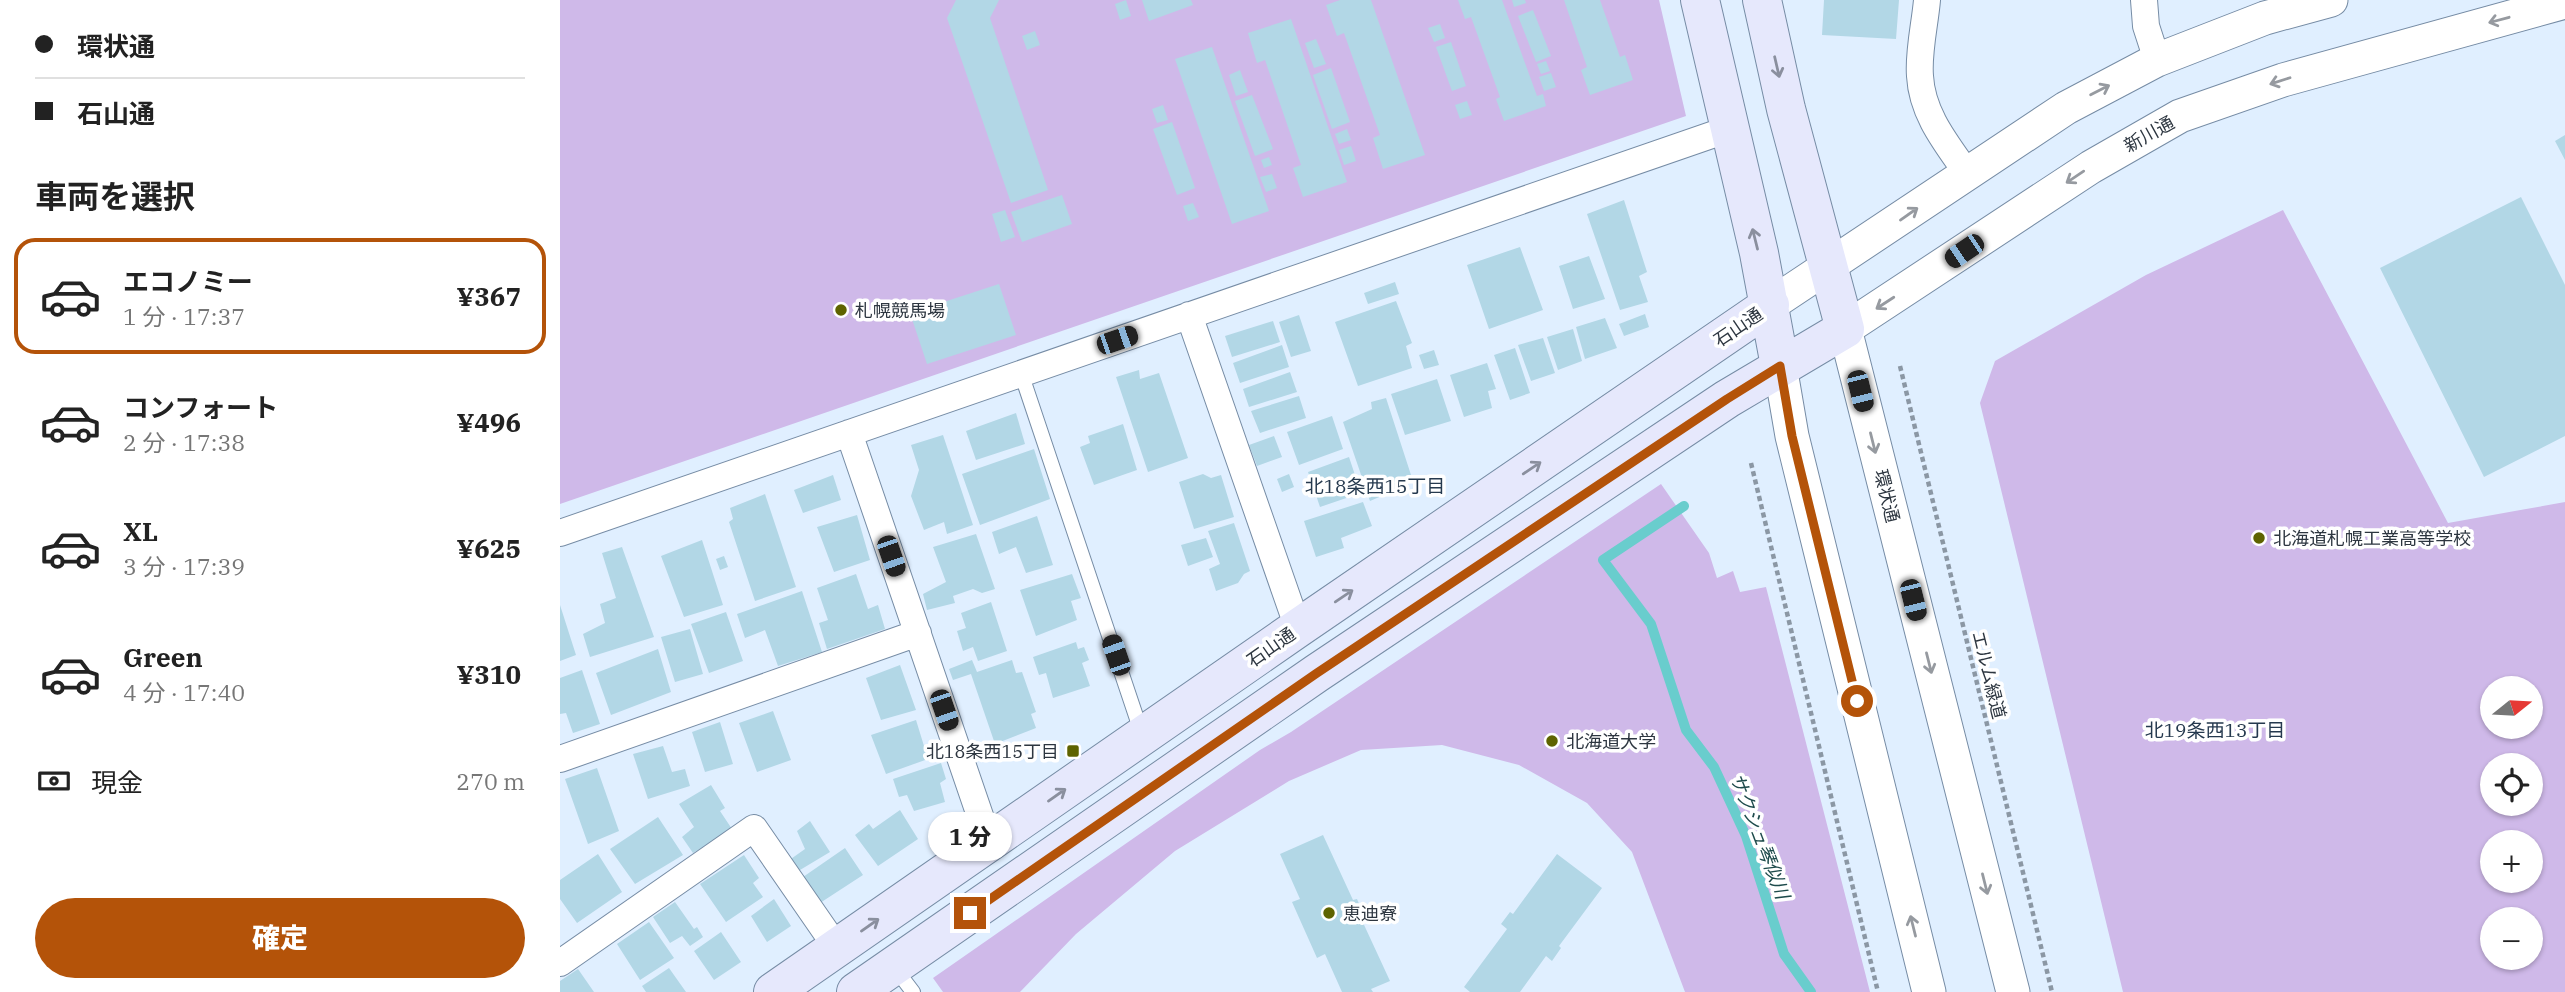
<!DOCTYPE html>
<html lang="ja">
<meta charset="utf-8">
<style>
:root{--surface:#fff;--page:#f6f6f6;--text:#222;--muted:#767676;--line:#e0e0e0;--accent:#b45309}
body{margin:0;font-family:"IBM Plex Serif","Noto Sans JP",serif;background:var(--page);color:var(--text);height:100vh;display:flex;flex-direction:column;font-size:26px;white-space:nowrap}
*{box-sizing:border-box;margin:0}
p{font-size:23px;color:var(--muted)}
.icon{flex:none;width:38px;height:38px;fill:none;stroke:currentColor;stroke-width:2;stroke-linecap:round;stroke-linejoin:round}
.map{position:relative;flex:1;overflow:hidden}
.drawer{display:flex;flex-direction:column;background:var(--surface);width:560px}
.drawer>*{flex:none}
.guide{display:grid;align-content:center;height:154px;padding:0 35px;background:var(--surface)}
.needle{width:46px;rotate:72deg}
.controls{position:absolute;left:1920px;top:676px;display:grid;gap:14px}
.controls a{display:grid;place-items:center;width:63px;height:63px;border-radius:50%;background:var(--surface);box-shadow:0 2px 5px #0004;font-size:35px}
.end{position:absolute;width:32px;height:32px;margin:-16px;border:9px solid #b45309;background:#fff;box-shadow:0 0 0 4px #fff}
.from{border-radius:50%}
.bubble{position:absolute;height:49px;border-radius:24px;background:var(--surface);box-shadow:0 2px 5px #0004;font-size:23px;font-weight:800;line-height:49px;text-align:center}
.car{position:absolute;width:21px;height:42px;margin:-21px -10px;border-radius:9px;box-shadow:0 0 5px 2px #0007;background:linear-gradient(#222 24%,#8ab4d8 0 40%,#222 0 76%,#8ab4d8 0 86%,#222 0)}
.guide b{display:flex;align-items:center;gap:24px;height:66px;font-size:26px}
.guide b+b{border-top:2px solid var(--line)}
.guide i{width:18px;height:18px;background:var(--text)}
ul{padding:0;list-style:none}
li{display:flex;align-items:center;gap:21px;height:116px;margin:0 14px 10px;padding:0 21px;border:4px solid transparent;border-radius:21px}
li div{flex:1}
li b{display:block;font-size:26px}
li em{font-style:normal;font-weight:800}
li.current{border-color:var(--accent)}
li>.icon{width:63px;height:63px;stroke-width:1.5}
h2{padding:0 35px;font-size:32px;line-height:84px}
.pay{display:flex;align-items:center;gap:18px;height:77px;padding:0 35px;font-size:26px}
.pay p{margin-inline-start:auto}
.button{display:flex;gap:14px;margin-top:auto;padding:14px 35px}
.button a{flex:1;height:80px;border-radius:42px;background:var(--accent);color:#fff;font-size:28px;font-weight:800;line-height:80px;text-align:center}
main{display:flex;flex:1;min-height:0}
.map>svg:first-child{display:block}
.green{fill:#cfb9e9;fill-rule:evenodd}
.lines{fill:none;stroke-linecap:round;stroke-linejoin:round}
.stream{stroke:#69cdcd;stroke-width:10}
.building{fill:#b2d7e6}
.service-casing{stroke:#768ca5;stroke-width:16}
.minor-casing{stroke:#768ca5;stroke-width:28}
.tertiary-casing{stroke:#768ca5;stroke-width:35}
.secondary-casing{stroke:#768ca5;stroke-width:40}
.path{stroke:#8b97a4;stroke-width:4.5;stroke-dasharray:5 3.5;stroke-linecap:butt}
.service{stroke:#fff;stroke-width:14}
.minor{stroke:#fff;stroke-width:26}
.tertiary{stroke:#fff;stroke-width:33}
.secondary{stroke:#e6e8fc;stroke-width:38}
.oneway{stroke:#969aa0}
.oneway2{stroke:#8a8f9e}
.route{stroke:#b45309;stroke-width:9}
.poi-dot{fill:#5e6300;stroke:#fff;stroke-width:2.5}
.labels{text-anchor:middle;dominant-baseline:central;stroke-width:7;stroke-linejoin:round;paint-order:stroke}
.street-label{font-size:18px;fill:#2d3640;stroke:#fff}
.poi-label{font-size:18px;fill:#2d3640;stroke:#fff;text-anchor:start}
.neighbourhood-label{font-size:19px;fill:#25394e;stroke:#fff}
.water-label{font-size:19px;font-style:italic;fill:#1e4b4c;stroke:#fff}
</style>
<main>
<section class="drawer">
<div class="guide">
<b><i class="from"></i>環状通</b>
<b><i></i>石山通</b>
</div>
<h2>車両を選択</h2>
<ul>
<li class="current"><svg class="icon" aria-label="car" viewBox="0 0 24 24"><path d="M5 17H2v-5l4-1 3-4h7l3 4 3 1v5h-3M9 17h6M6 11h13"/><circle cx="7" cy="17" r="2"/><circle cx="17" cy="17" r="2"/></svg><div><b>エコノミー</b><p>1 分 · 17:37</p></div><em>¥367</em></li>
<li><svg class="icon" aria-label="car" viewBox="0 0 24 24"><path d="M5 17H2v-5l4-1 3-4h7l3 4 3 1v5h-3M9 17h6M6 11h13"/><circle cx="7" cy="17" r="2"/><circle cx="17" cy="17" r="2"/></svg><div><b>コンフォート</b><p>2 分 · 17:38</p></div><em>¥496</em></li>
<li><svg class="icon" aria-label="car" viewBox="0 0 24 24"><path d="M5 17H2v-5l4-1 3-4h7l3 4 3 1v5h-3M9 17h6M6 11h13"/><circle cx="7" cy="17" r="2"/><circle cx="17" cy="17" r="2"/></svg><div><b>XL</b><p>3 分 · 17:39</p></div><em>¥625</em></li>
<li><svg class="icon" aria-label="car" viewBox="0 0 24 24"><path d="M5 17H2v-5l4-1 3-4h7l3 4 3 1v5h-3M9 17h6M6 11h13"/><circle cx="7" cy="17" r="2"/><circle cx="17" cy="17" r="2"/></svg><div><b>Green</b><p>4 分 · 17:40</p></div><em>¥310</em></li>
</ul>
<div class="pay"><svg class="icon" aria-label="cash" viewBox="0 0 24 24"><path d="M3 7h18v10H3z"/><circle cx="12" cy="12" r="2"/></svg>現金<p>270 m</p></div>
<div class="button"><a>確定</a></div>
</section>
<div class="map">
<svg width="2005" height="992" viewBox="0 0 2005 992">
<rect width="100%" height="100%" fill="#e0efff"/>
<!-- green -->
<path class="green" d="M 0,0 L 1099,0 L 1126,116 L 0,504 Z
M 1723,210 L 1888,523 L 2005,502 L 2005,992 L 1563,992 L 1420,403 L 1435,361 L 1586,275 ZM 1932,688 L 1970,688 L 1970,726 L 1932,726 ZM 1932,765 L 1970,765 L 1970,803 L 1932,803 ZM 1932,842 L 1970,842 L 1970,880 L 1932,880 ZM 1932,919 L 1970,919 L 1970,957 L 1932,957 Z
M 1101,484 L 1149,553 L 1157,578 L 1173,571 L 1180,592 L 1206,587 L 1310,992 L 1125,992 L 1072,852 L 1027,803 L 959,765 L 882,745 L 801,750 L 729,781 L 615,851 L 516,934 L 460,992 L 383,992 L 373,978 L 700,750 L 731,732 Z"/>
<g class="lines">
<!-- stream -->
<path class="stream" d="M 1124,506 L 1043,560 L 1091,624 L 1126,730 L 1154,767 L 1186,836 L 1224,954 L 1251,992"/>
</g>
<!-- building -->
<path class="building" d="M 396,0 L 439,0 L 430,18 L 488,190 L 451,203 L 387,18 Z
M 566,0 L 571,16 L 560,20 L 555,4 Z
M 582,0 L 631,0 L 633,5 L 589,21 Z
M 780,0 L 811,0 L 865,155 L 823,169 L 813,138 L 820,135 L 784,33 L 777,36 L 766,5 Z
M 898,0 L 942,0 L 977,96 L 983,94 L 986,106 L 944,121 L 936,99 L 940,97 L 911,17 L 905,19 Z
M 952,0 L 965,0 L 966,3 L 954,7 Z
M 1004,0 L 1040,0 L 1060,57 L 1065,55 L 1073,80 L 1030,95 L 1021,70 L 1027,67 Z
M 1264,0 L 1339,0 L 1336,39 L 1262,35 Z
M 973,10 L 991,56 L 976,62 L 958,16 Z
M 731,19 L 787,182 L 743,197 L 733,168 L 741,165 L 705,60 L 697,63 L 688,33 Z
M 880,24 L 885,38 L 874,42 L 868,28 Z
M 475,31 L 480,45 L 467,50 L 462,36 Z
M 756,39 L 766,64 L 754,68 L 745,43 Z
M 891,42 L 906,86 L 892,91 L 876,47 Z
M 652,47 L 709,211 L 672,224 L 615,59 Z
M 986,61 L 990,71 L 981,74 L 977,64 Z
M 771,68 L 790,122 L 772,129 L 753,75 Z
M 680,70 L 688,92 L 676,96 L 669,75 Z
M 991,73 L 996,87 L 984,91 L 979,77 Z
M 692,95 L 713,149 L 695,156 L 675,101 Z
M 907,101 L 912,115 L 900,119 L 895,105 Z
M 603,105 L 608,120 L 597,123 L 592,109 Z
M 612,122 L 635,188 L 617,195 L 593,129 Z
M 787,129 L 791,140 L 779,144 L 775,134 Z
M 2005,135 L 2005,160 L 1995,141 Z
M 791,146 L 796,161 L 784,165 L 779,150 Z
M 709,157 L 712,165 L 704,168 L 701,160 Z
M 712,174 L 717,188 L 706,192 L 700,177 Z
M 502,195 L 512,224 L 462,242 L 451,212 Z
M 1961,197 L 2005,285 L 2005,436 L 1924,477 L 1820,268 Z
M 1064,200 L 1087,272 L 1079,276 L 1088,302 L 1060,310 L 1027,214 Z
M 633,203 L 639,217 L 628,221 L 623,206 Z
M 445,210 L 455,237 L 441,242 L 432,214 Z
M 960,247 L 983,310 L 929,329 L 907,265 Z
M 1029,256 L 1045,299 L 1013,309 L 999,266 Z
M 835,282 L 839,294 L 808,304 L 804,293 Z
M 439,284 L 456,335 L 367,364 L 350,313 Z
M 836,301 L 852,343 L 846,346 L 852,368 L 798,386 L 775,322 Z
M 1085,314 L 1089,327 L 1064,336 L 1059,324 Z
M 739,315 L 751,351 L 731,357 L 719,322 Z
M 1045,318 L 1057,348 L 1025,359 L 1016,327 Z
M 713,321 L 720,342 L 672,357 L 665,336 Z
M 1013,329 L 1022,361 L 998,370 L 987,337 Z
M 983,338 L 995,373 L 971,381 L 958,345 Z
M 722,345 L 729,367 L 680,383 L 673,363 Z
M 955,348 L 970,393 L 950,400 L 934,355 Z
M 874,350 L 879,365 L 864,369 L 859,355 Z
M 927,363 L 936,389 L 928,391 L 932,408 L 904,417 L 890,375 Z
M 579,370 L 580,379 L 599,373 L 628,458 L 588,472 L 556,377 Z
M 730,372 L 737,392 L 689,407 L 683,389 Z
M 877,379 L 891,421 L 845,435 L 831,394 Z
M 739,396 L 746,418 L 700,433 L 691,411 Z
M 826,398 L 851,475 L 834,482 L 838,489 L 810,501 L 783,422 L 812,409 L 811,402 Z
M 456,413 L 465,444 L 416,460 L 406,431 Z
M 772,416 L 783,449 L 739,465 L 727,432 Z
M 563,424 L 577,470 L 534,485 L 520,447 L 530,443 L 528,436 Z
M 383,435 L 413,525 L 387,534 L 384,522 L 364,530 L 351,496 L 359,470 L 351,445 Z
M 714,436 L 722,457 L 697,466 L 689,445 Z
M 474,449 L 490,499 L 420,525 L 402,474 Z
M 789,457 L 801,493 L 760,507 L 748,472 Z
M 643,474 L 651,478 L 661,475 L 674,517 L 634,529 L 619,482 Z
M 729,474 L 734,487 L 722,492 L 717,479 Z
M 273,475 L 281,500 L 243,513 L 234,490 Z
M 205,494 L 236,587 L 195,601 L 169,522 L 173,519 L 170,508 Z
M 803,502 L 812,526 L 781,538 L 784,548 L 756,557 L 744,521 Z
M 297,515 L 310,560 L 274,572 L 257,527 Z
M 477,516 L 493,565 L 466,573 L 456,547 L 439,554 L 432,532 Z
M 674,523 L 690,571 L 684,574 L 678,583 L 656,591 L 649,569 L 660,564 L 648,531 Z
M 416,534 L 435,589 L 422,593 L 413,589 L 393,596 L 395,603 L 367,610 L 363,594 L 386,582 L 373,547 Z
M 646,538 L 653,557 L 628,566 L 621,545 Z
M 142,540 L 163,605 L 124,617 L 101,556 Z
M 62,547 L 94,637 L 30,657 L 23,634 L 45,623 L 40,604 L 56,598 L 42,553 Z
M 164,556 L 168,567 L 160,570 L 156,559 Z
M 296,574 L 308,609 L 318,605 L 325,629 L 267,649 L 259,623 L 268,620 L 257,588 Z
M 512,574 L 521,598 L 511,601 L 517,620 L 476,636 L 460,590 Z
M 242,591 L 262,652 L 218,666 L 205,630 L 185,638 L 177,614 Z
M 431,602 L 447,651 L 418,661 L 413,647 L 403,651 L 397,631 L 406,628 L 401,613 Z
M 0,605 L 16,655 L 0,661 Z
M 166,612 L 183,661 L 149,673 L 131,624 Z
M 130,629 L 143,674 L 115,682 L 101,637 Z
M 516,642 L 518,649 L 524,647 L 529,660 L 522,663 L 530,686 L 493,698 L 486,673 L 479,675 L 473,657 Z
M 98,649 L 111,692 L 51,715 L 36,673 Z
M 412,660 L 417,672 L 452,660 L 456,673 L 462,672 L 476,712 L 471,714 L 476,728 L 435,744 L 411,674 L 393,680 L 389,669 Z
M 340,665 L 356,710 L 321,720 L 306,678 Z
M 22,670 L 40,724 L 13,733 L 6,713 L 0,714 L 0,678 Z
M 213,711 L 231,760 L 197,772 L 179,723 Z
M 356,720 L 368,759 L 326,774 L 311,735 Z
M 160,722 L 173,764 L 145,772 L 132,732 Z
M 103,746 L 112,772 L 125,769 L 130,786 L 88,799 L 73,754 Z
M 381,763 L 386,779 L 380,783 L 385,802 L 354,811 L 347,795 L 339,797 L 333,779 Z
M 37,768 L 59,831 L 28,844 L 5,779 Z
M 151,785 L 165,808 L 160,811 L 172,829 L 133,853 L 122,837 L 134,827 L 119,804 Z
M 340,810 L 358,839 L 318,866 L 295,835 L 309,824 L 313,829 Z
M 98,817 L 123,855 L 75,884 L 50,849 Z
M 250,821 L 270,852 L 235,873 L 228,861 L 245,849 L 237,831 Z
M 763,835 L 793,900 L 797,899 L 803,913 L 799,914 L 830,981 L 811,989 L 813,992 L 782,992 L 765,954 L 757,958 L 732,902 L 740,899 L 720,854 Z
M 285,848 L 303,875 L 260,903 L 243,877 Z
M 38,854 L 62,892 L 17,923 L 0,899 L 0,880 Z
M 997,854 L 1042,888 L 999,946 L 1001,948 L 992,961 L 986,956 L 960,992 L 910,992 L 904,987 L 947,929 L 941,924 L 950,912 L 953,914 Z
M 184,855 L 199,878 L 193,883 L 203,897 L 166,922 L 140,884 Z
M 214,899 L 231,926 L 207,942 L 191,916 Z
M 115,902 L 134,929 L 137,927 L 143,937 L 130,946 L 122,936 L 110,943 L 93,917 Z
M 89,922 L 114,958 L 80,980 L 57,944 Z
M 161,932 L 181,962 L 154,980 L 134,951 Z
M 109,968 L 126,992 L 86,992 L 82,986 Z
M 18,969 L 34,992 L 0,992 L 0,981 Z"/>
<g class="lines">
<!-- service casing -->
<g class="service-casing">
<path id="service" d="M 461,373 L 582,734
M 334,967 L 353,992"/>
</g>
<!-- minor casing -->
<g class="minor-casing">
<path id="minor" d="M 1367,0 C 1365,24 1358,52 1360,76 C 1362,114 1386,143 1407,173
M 1584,0 L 1586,26 L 1597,60
M 629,315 L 738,628
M 289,433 L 429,842
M 0,533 L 1169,129
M 0,759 L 358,633
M 0,963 L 194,828 L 277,948"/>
</g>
<!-- tertiary casing -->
<g class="tertiary-casing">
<path id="tertiary" d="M 1210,305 L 1506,108 L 1597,60 L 1705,18 L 1771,0
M 1220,366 L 1232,436 L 1369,992
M 1453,992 L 1285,329 L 1531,167 L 1620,116 L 1723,80 L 2005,2"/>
</g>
<!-- secondary casing -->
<g class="secondary-casing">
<path id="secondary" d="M 1140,0 L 1199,253 L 1220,366
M 213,992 L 738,628 L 1210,305
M 296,992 L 757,673 L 1167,399 L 1285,329 L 1226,109 L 1202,0"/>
</g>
<!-- path -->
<path class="path" d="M 1340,366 L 1492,992
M 1191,463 L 1318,992"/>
<!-- service -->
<use href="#service" class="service"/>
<!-- minor -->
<use href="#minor" class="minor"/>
<!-- tertiary -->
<use href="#tertiary" class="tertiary"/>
<!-- secondary -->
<use href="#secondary" class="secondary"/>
</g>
<!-- one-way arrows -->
<defs><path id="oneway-shaft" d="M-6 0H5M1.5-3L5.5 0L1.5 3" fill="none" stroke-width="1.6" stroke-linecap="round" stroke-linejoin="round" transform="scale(1.75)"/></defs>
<g class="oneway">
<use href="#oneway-shaft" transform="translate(1939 20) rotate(165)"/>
<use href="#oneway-shaft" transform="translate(1720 81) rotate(162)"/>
<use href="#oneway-shaft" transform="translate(1540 90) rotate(-27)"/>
<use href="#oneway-shaft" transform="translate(1515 177) rotate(146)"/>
<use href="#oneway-shaft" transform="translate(1349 214) rotate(-35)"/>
<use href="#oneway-shaft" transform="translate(1325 303) rotate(147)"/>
<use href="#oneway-shaft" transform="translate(1313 443) rotate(76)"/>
<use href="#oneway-shaft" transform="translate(1369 663) rotate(76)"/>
<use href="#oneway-shaft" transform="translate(1425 884) rotate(76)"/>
<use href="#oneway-shaft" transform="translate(1353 926) rotate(-104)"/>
</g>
<g class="oneway2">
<use href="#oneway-shaft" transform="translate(1217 67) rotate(77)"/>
<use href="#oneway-shaft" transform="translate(1195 239) rotate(-104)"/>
<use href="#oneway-shaft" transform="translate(972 468) rotate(-34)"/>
<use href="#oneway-shaft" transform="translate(784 596) rotate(-34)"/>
<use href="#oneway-shaft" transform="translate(497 795) rotate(-35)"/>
<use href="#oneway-shaft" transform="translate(310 925) rotate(-35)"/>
</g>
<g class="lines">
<!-- route -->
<path class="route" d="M 410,913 L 757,673 L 1167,399 L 1220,366 L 1232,436 L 1297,701"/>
</g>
<!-- markers -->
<g class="poi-dot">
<circle cx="281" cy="310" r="7"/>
<circle cx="1699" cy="538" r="7"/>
<circle cx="992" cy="741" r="7"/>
<rect x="506" y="744" width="14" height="14" rx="3.5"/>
<circle cx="769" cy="913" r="7"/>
</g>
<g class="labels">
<!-- street labels -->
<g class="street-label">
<text transform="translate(1589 134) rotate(-29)">新川通</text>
<text transform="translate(1178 327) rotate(-34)">石山通</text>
<text transform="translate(1327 496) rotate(76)">環状通</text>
<text transform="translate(711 647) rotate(-35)">石山通</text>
<text transform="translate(1429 675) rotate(76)">エルム緑道</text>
</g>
<!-- poi labels -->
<g class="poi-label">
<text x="295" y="310">札幌競馬場</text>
<text x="1713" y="538">北海道札幌工業高等学校</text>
<text x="1006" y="741">北海道大学</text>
<text x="499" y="751" text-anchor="end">北18条西15丁目</text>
<text x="783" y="913">恵迪寮</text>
</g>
<!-- neighbourhood labels -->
<g class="neighbourhood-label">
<text x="815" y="486">北18条西15丁目</text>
<text x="1655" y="730">北19条西13丁目</text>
</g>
<!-- water labels -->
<g class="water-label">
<text transform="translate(1200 836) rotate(69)">サクシュ琴似川</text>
</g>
</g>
</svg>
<div class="controls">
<a><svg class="needle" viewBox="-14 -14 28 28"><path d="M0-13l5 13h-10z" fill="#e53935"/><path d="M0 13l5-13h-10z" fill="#767676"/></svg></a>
<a><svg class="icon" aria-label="locate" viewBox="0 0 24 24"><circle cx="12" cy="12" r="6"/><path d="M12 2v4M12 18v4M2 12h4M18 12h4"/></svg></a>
<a>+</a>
<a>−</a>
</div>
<i class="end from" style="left:1297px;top:701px"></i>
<i class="end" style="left:410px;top:913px"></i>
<div class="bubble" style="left:368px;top:812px;width:84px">1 分</div>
<i class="car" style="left:1404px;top:251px;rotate:236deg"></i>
<i class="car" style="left:557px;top:340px;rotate:71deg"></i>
<i class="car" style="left:1300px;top:391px;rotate:166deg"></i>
<i class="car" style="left:331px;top:556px;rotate:161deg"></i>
<i class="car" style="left:1353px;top:600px;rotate:166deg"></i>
<i class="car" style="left:556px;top:655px;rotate:341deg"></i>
<i class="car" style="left:384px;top:710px;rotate:161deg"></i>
</div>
</main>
